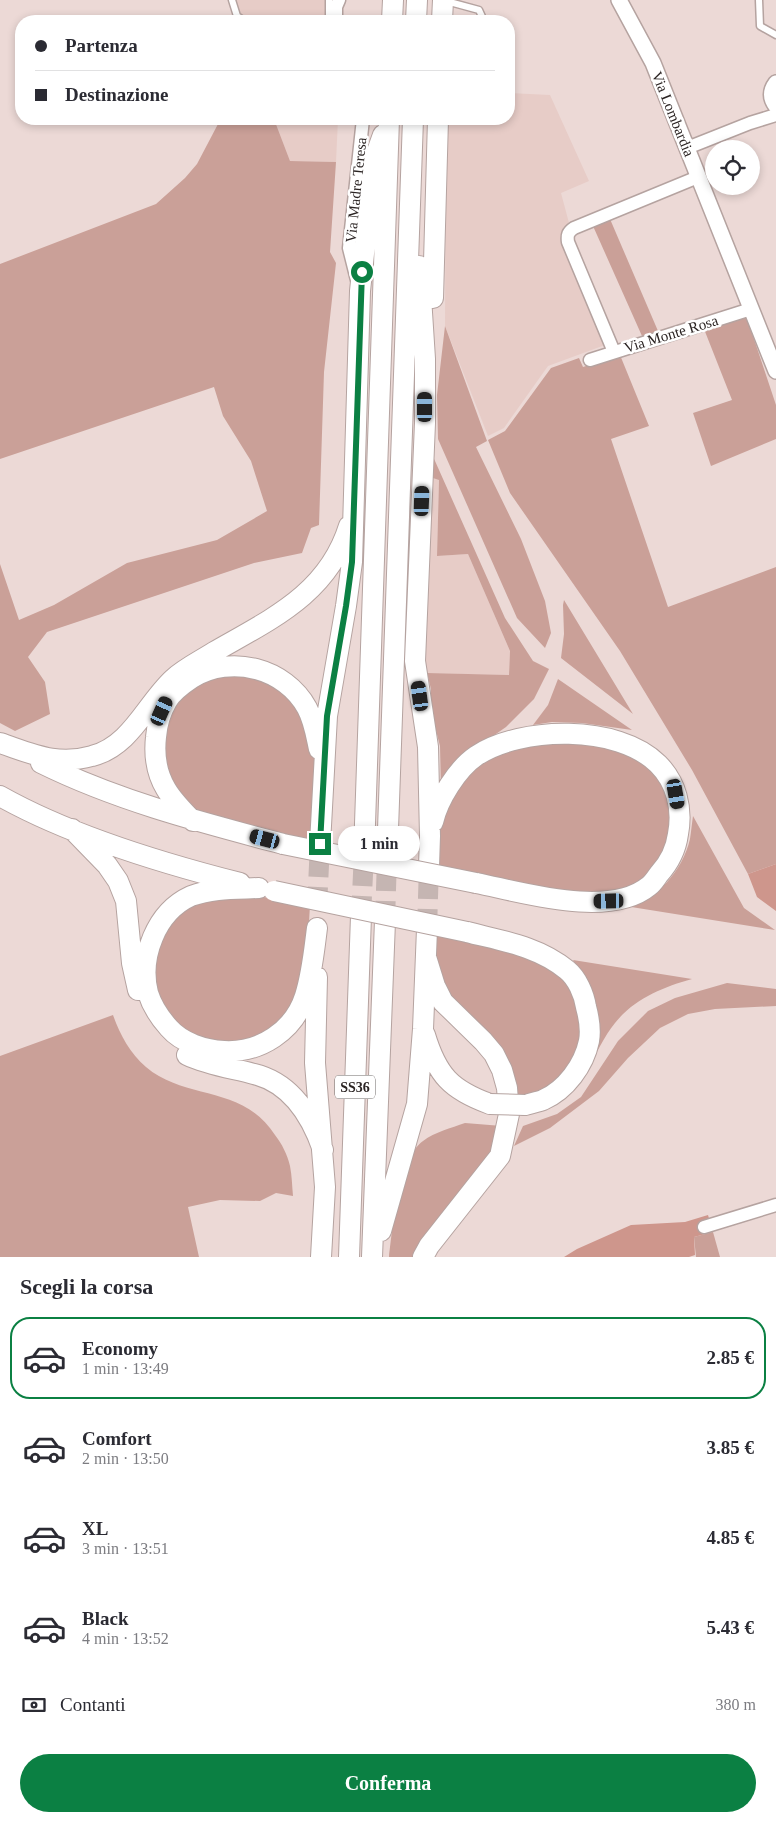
<!DOCTYPE html>
<html lang="it">
<meta charset="utf-8">
<style>
:root{--surface:#fff;--page:#f2f2f3;--text:#2b2b33;--muted:#7c7c81;--line:#e1e1e2;--accent:#0b8043}
body{margin:0;font-family:"Times New Roman",serif;background:var(--page);color:var(--text);height:100vh;display:flex;flex-direction:column;font-size:19px;white-space:nowrap}
*{box-sizing:border-box;margin:0}
p{font-size:16px;color:var(--muted)}
.icon{flex:none;width:28px;height:28px;fill:none;stroke:currentColor;stroke-width:2;stroke-linecap:round;stroke-linejoin:round}
.map{position:relative;height:1257px;overflow:hidden}
.details{display:flex;flex-direction:column;background:var(--surface);flex:1}
.details>*{flex:none}
.guide{position:absolute;left:15px;top:15px;width:500px;height:110px;border-radius:20px;box-shadow:0 2px 8px #0003;display:grid;align-content:center;height:110px;padding:0 20px;background:var(--surface)}
.controls{position:absolute;left:705px;top:140px;display:grid;gap:10px}
.controls a{display:grid;place-items:center;width:55px;height:55px;border-radius:50%;background:var(--surface);box-shadow:0 2px 8px #0003;font-size:25px}
.end{position:absolute;width:22px;height:22px;margin:-11px;border:6px solid #0b8043;background:#fff;box-shadow:0 0 0 2px #fff}
.from{border-radius:50%}
.bubble{position:absolute;height:35px;border-radius:18px;background:var(--surface);box-shadow:0 2px 8px #0003;font-size:16px;font-weight:800;line-height:35px;text-align:center}
.car{position:absolute;width:15px;height:30px;margin:-15px -8px;border-radius:6px;box-shadow:0 0 4px 1px #0007;background:linear-gradient(#222 24%,#8ab4d8 0 40%,#222 0 76%,#8ab4d8 0 86%,#222 0)}
.guide b{display:flex;align-items:center;gap:18px;height:48px;font-size:19px}
.guide b+b{border-top:1px solid var(--line)}
.guide i{width:12px;height:12px;background:var(--text)}
ul{padding:0;list-style:none}
li{display:flex;align-items:center;gap:15px;height:82px;margin:0 10px 8px;padding:0 10px;border:2px solid transparent;border-radius:20px}
li div{flex:1}
li b{display:block;font-size:19px}
li em{font-style:normal;font-weight:800}
li.on{border-color:var(--accent)}
li>.icon{width:45px;height:45px;stroke-width:1.5}
h2{padding:0 20px;font-size:22px;line-height:60px}
.pay{display:flex;align-items:center;gap:12px;height:55px;padding:0 20px;font-size:19px}
.pay p{margin-inline-start:auto}
.button{display:flex;gap:10px;margin-top:auto;padding:10px 20px}
.button a{flex:1;height:58px;border-radius:30px;background:var(--accent);color:#fff;font-size:20px;font-weight:800;line-height:58px;text-align:center}
.map>svg:first-child{display:block}
.built{fill:#e7ccc7}
.green{fill:#caa098}
.forest{fill:#ce968c}
.lines{fill:none;stroke-linecap:round;stroke-linejoin:round}
.trunk-tunnel{stroke:#c5b5b2;stroke-width:20;stroke-dasharray:20 10;stroke-linecap:butt}
.service-casing{stroke:#b5a3a0;stroke-width:9}
.minor-casing{stroke:#b5a3a0;stroke-width:15}
.tertiary-casing{stroke:#b5a3a0;stroke-width:18}
.trunk-casing{stroke:#b5a3a0;stroke-width:22}
.service{stroke:#fff;stroke-width:6}
.minor{stroke:#fff;stroke-width:12}
.tertiary{stroke:#fff;stroke-width:15}
.trunk{stroke:#fff;stroke-width:20}
.trunk-bridge-casing{stroke:#b5a3a0;stroke-width:22;stroke-linecap:butt}
.trunk-bridge{stroke:#fff;stroke-width:20}
.route{stroke:#0b8043;stroke-width:6}
.labels{text-anchor:middle;dominant-baseline:central;stroke-width:5;stroke-linejoin:round;paint-order:stroke}
.shield{fill:#fff;stroke:#6b6665;stroke-width:1}
.shield-label{font-size:14px;font-weight:bold;fill:#2b2423}
.street-label{font-size:15px;fill:#2b2423;stroke:#fff}
</style>
<div class="map">
<svg width="776" height="1257" viewBox="0 0 776 1257">
<rect width="100%" height="100%" fill="#ecd9d6"/>
<!-- built -->
<path class="built" d="M 228,0 L 334,0 L 333,21 L 237,21 Z
M 509,93 L 550,95 L 589,181 L 561,193 L 569,223 L 562,242 L 605,345 L 548,366 L 504,428 L 488,436 L 445,326 L 446,119 L 509,119 Z
M 274,119 L 338,119 L 336,162 L 290,161 Z
M 430,477 L 439,479 L 437,556 L 468,554 L 510,651 L 509,675 L 423,673 Z"/>
<!-- green -->
<path class="green" d="M 234,119 L 274,119 L 290,161 L 336,162 L 330,252 L 336,263 L 324,372 L 319,525 L 311,528 L 302,553 L 254,563 L 47,632 L 28,657 L 45,682 L 50,714 L 15,731 L 0,723 L 0,564 L 19,620 L 54,605 L 127,563 L 217,540 L 267,511 L 251,461 L 223,416 L 214,387 L 0,459 L 0,264 L 156,204 L 185,178 L 197,164 L 218,124 Z
M 610,219 L 658,331 L 642,336 L 593,226 Z
M 746,315 L 776,405 L 776,439 L 711,466 L 693,413 L 732,400 L 704,329 Z
M 445,326 L 487,441 L 476,447 L 521,539 L 545,601 L 551,633 L 545,648 L 517,618 L 438,439 L 437,395 Z
M 620,355 L 649,426 L 611,439 L 668,607 L 776,567 L 776,864 L 748,874 L 692,770 L 620,651 L 510,493 L 488,440 L 505,431 L 551,368 L 579,358 L 583,367 Z
M 431,452 L 505,618 L 533,661 L 549,669 L 534,699 L 506,727 L 480,745 L 441,790 L 440,746 L 431,711 L 431,689 L 427,673 L 509,675 L 510,651 L 468,554 L 437,556 L 439,480 L 430,477 Z
M 564,600 L 633,714 L 561,658 L 564,634 L 563,605 Z
M 234,671 L 288,691 L 313,740 L 315,763 L 312,843 L 210,818 L 189,806 L 163,769 L 163,726 L 185,690 Z
M 558,679 L 632,730 L 582,723 L 552,722 L 533,725 L 548,705 Z
M 525,742 L 600,742 L 645,757 L 673,796 L 672,843 L 643,881 L 621,891 L 565,893 L 436,867 L 438,832 L 450,795 L 480,761 Z
M 693,816 L 744,908 L 775,930 L 625,906 C 656,902 683,870 690,839 C 691,832 692,823 693,816 Z
M 242,895 L 273,898 L 310,905 L 308,939 L 298,997 L 280,1023 L 249,1042 L 204,1041 L 181,1030 L 157,998 L 154,953 L 161,932 L 189,904 Z
M 433,931 L 502,942 L 570,979 L 584,1025 L 574,1064 L 546,1091 L 518,1099 L 451,1001 L 435,968 Z
M 573,960 L 692,979 C 663,987 634,999 615,1023 C 604,1036 596,1055 587,1070 L 587,981 Z
M 727,983 L 776,989 L 776,1006 L 715,1009 L 688,1014 L 660,1028 L 628,1058 L 599,1091 L 550,1128 L 514,1146 L 523,1126 L 557,1114 L 581,1097 L 618,1041 L 648,1011 L 675,998 Z
M 113,1015 C 120,1035 130,1053 146,1067 C 186,1101 242,1084 275,1135 C 282,1144 287,1154 290,1166 C 292,1176 292,1186 293,1196 L 276,1193 L 260,1201 L 220,1200 L 188,1207 L 199,1257 L 0,1257 L 0,1056 Z
M 465,1123 L 502,1126 L 499,1141 L 417,1257 L 389,1257 C 393,1227 398,1159 423,1141 C 435,1132 451,1128 465,1123 Z
M 713,1232 L 720,1257 L 696,1257 L 694,1237 Z"/>
<!-- forest -->
<path class="forest" d="M 776,864 L 776,911 L 757,897 L 748,874 Z
M 708,1215 L 713,1232 L 694,1237 L 695,1255 L 689,1257 L 564,1257 L 577,1249 L 631,1225 L 685,1222 Z"/>
<g class="lines">
<!-- trunk-tunnel -->
<path class="trunk-tunnel" d="M 317,907 L 320,844
M 361,916 L 364,853
M 385,921 L 387,858
M 427,929 L 429,866"/>
<!-- service casing -->
<g class="service-casing">
<path id="service" d="M 232,0 L 237,16 L 244,21
M 759,0 L 760,26 L 776,35
M 446,1 L 479,10 L 484,21
M 329,21 L 329,0"/>
</g>
<!-- minor casing -->
<g class="minor-casing">
<path id="minor" d="M 336,21 L 336,7 L 339,0
M 687,148 L 750,123 L 776,115
M 357,280 L 349,248 L 363,119
M 614,352 L 568,242 C 567,235 568,232 574,228 L 698,177
M 590,360 L 751,309
M 704,1227 L 776,1205"/>
</g>
<!-- tertiary casing -->
<g class="tertiary-casing">
<path id="tertiary" d="M 619,0 L 653,63 L 776,371
M 776,83 C 770,91 770,98 776,106"/>
</g>
<!-- trunk casing -->
<g class="trunk-casing">
<path id="trunk" d="M 392,21 L 393,0
M 416,21 L 417,0
M 442,21 L 443,0
M 419,266 L 425,359 L 425,423 L 415,661 L 428,747 L 430,836 L 429,866
M 433,298 L 438,119
M 0,743 C 33,754 57,766 92,756 C 131,746 146,704 173,679 C 185,668 200,661 214,652 C 271,619 328,594 349,526
M 41,763 C 118,801 200,822 283,844
M 0,796 C 71,836 161,863 240,883
M 193,821 C 183,811 173,801 166,789 C 157,774 154,755 156,737 C 157,725 160,713 167,701 C 172,692 183,684 192,678 C 231,654 285,668 307,708 C 314,721 316,735 319,749
M 433,822 C 438,800 457,769 476,756 C 521,726 618,724 658,764 C 676,782 683,808 678,834 C 676,849 669,863 659,874 C 656,878 653,883 649,886 C 609,919 522,892 476,883
M 72,829 L 107,865 L 118,881 L 126,901 L 132,963 L 138,990
M 320,844 L 327,716 L 346,606 L 352,562 L 360,291 L 374,160 L 383,135
M 364,853 L 389,119
M 387,858 L 413,119
M 259,888 C 236,889 212,888 191,896 C 156,912 139,957 148,993 C 152,1006 160,1018 169,1028 C 182,1043 205,1050 224,1051 C 260,1053 294,1031 305,996 C 312,974 314,951 317,928
M 467,932 C 502,941 538,946 567,970 C 577,978 584,994 586,1007 C 589,1018 591,1030 589,1041 C 584,1065 566,1090 543,1100 C 538,1102 531,1103 525,1105
M 317,977 L 315,1063 L 325,1187 L 321,1257
M 425,1035 C 437,1075 451,1090 490,1104
M 187,1055 C 208,1065 231,1068 254,1074 C 291,1083 311,1115 323,1150
M 381,1231 L 417,1104 L 423,1029 L 427,929
M 349,1257 L 361,916
M 372,1257 L 385,921
M 423,1257 L 429,1246 L 500,1156 L 509,1114 L 507,1088 L 502,1070 L 494,1054 L 483,1041 L 443,1002 L 435,986 L 426,957"/>
</g>
<!-- service -->
<use href="#service" class="service"/>
<!-- minor -->
<use href="#minor" class="minor"/>
<!-- tertiary -->
<use href="#tertiary" class="tertiary"/>
<!-- trunk -->
<use href="#trunk" class="trunk"/>
<!-- trunk-bridge casing -->
<g class="trunk-bridge-casing">
<path id="trunk-bridge" d="M 283,844 L 476,883
M 274,891 L 467,932
M 490,1104 L 525,1105"/>
</g>
<!-- trunk-bridge -->
<use href="#trunk-bridge" class="trunk-bridge"/>
</g>
<g class="lines">
<!-- route -->
<path class="route" d="M 320,844 L 327,716 L 346,606 L 352,562 L 362,272"/>
</g>
<g class="labels">
<!-- shield labels -->
<rect class="shield" x="335" y="1075.5" width="40" height="23" rx="4"/>
<g class="shield-label">
<text x="355" y="1087">SS36</text>
</g>
<!-- street labels -->
<g class="street-label">
<text transform="translate(673 114) rotate(68)">Via Lombardia</text>
<text transform="translate(356 190) rotate(-84)">Via Madre Teresa</text>
<text transform="translate(671 334) rotate(-17)">Via Monte Rosa</text>
</g>
</g>
</svg>
<div class="controls">
<a><svg class="icon" aria-label="locate" viewBox="0 0 24 24"><circle cx="12" cy="12" r="6"/><path d="M12 2v4M12 18v4M2 12h4M18 12h4"/></svg></a>
</div>
<i class="end from" style="left:362px;top:272px"></i>
<i class="end" style="left:320px;top:844px"></i>
<div class="bubble" style="left:338px;top:826px;width:82px">1 min</div>
<i class="car" style="left:425px;top:407px;rotate:0deg"></i>
<i class="car" style="left:422px;top:501px;rotate:2deg"></i>
<i class="car" style="left:420px;top:696px;rotate:352deg"></i>
<i class="car" style="left:162px;top:711px;rotate:24deg"></i>
<i class="car" style="left:676px;top:794px;rotate:170deg"></i>
<i class="car" style="left:265px;top:839px;rotate:285deg"></i>
<i class="car" style="left:609px;top:901px;rotate:269deg"></i>
<div class="guide">
<b><i class="from"></i>Partenza</b>
<b><i></i>Destinazione</b>
</div>
</div>
<section class="details">
<h2>Scegli la corsa</h2>
<ul>
<li class="on"><svg class="icon" aria-label="car" viewBox="0 0 24 24"><path d="M5 17H2v-5l4-1 3-4h7l3 4 3 1v5h-3M9 17h6M6 11h13"/><circle cx="7" cy="17" r="2"/><circle cx="17" cy="17" r="2"/></svg><div><b>Economy</b><p>1 min · 13:49</p></div><em>2.85 €</em></li>
<li><svg class="icon" aria-label="car" viewBox="0 0 24 24"><path d="M5 17H2v-5l4-1 3-4h7l3 4 3 1v5h-3M9 17h6M6 11h13"/><circle cx="7" cy="17" r="2"/><circle cx="17" cy="17" r="2"/></svg><div><b>Comfort</b><p>2 min · 13:50</p></div><em>3.85 €</em></li>
<li><svg class="icon" aria-label="car" viewBox="0 0 24 24"><path d="M5 17H2v-5l4-1 3-4h7l3 4 3 1v5h-3M9 17h6M6 11h13"/><circle cx="7" cy="17" r="2"/><circle cx="17" cy="17" r="2"/></svg><div><b>XL</b><p>3 min · 13:51</p></div><em>4.85 €</em></li>
<li><svg class="icon" aria-label="car" viewBox="0 0 24 24"><path d="M5 17H2v-5l4-1 3-4h7l3 4 3 1v5h-3M9 17h6M6 11h13"/><circle cx="7" cy="17" r="2"/><circle cx="17" cy="17" r="2"/></svg><div><b>Black</b><p>4 min · 13:52</p></div><em>5.43 €</em></li>
</ul>
<div class="pay"><svg class="icon" aria-label="cash" viewBox="0 0 24 24"><path d="M3 7h18v10H3z"/><circle cx="12" cy="12" r="2"/></svg>Contanti<p>380 m</p></div>
<div class="button"><a>Conferma</a></div>
</section>
